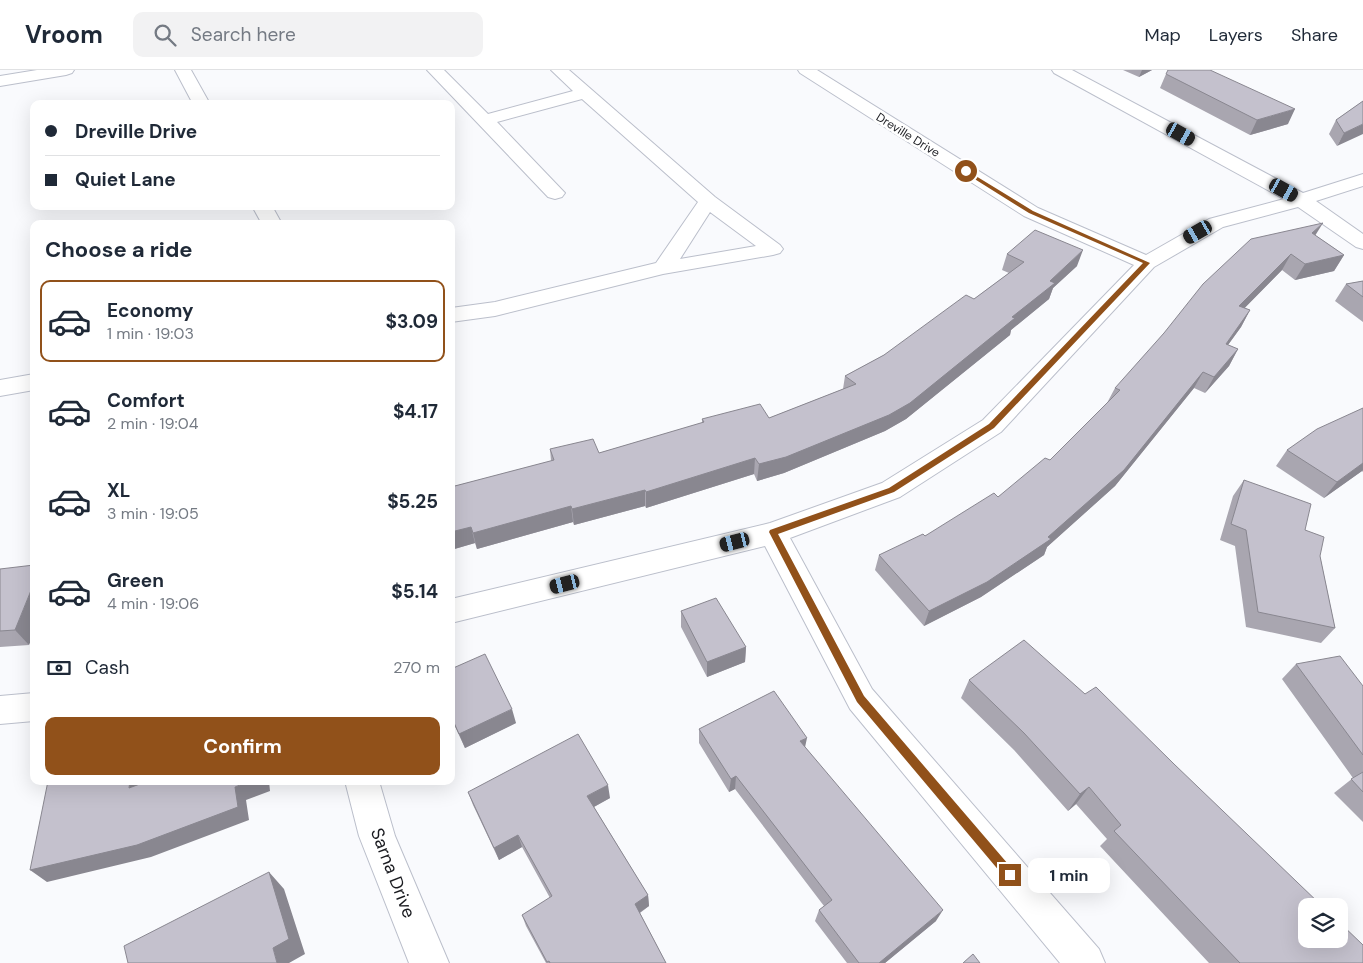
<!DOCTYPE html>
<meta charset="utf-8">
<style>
:root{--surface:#fff;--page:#f2f2f3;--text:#1f2937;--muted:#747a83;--line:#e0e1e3;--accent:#91511a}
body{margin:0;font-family:"DM Sans",sans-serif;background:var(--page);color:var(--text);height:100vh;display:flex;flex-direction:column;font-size:19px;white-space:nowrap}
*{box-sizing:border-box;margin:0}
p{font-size:16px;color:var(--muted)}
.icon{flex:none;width:28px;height:28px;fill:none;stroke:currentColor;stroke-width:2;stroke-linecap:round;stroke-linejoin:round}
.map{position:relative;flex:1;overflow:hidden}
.details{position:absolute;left:30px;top:150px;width:425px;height:565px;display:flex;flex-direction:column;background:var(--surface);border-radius:10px;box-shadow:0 5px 20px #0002}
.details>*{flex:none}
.hud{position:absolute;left:30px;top:30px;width:425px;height:110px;border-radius:10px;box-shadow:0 5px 20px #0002;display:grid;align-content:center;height:110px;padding:0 15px;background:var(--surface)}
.fabs{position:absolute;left:1298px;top:828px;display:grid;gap:10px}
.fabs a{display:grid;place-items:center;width:50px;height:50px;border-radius:10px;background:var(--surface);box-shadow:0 5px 20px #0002;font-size:25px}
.end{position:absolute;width:22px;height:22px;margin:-11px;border:6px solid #91511a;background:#fff;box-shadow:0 0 0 2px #fff}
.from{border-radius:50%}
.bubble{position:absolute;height:35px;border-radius:10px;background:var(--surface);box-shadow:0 5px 20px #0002;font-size:16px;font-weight:700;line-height:35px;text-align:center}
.car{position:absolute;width:15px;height:30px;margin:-15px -8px;border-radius:6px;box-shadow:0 0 4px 1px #0007;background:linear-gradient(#222 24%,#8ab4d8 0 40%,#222 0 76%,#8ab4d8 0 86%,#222 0)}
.hud b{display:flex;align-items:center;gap:18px;height:48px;font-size:19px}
.hud b+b{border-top:1px solid var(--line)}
.hud i{width:12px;height:12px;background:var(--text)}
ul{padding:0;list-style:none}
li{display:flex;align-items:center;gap:15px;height:82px;margin:0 10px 8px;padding:0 5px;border:2px solid transparent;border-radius:10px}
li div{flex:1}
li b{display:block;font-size:19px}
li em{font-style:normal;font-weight:700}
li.selected{border-color:var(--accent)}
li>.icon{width:45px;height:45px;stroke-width:1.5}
h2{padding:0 15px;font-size:22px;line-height:60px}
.pay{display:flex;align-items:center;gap:12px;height:55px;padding:0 15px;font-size:19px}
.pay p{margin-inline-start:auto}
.primary-button{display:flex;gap:10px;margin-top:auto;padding:10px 15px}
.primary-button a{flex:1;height:58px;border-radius:10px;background:var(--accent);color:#fff;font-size:20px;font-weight:700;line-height:58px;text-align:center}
header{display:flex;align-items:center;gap:30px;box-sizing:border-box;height:70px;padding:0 25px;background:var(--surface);border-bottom:1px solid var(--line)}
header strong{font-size:24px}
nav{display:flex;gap:28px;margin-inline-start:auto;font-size:18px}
.search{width:350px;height:45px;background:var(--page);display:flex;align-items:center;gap:12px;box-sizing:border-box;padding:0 18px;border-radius:10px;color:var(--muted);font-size:19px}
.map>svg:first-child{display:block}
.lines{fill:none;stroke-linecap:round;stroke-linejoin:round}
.street-casing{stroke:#bbbfcb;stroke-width:2}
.street{fill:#fff;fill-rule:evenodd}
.wall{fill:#a9a6b0}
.shaded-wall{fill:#898790}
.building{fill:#c4c1cd;stroke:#898790}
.route{fill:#91511a}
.labels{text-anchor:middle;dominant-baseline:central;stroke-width:5;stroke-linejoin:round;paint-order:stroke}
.far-street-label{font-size:12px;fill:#191a1f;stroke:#fff}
.near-street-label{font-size:18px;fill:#191a1f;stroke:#fff}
</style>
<header>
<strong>Vroom</strong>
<div class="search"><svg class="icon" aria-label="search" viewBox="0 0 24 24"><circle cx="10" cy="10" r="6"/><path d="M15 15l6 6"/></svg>Search here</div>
<nav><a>Map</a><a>Layers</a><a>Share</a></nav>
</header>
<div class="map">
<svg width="1363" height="893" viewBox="0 0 1363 893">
<rect width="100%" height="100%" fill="#f9fafd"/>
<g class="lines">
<!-- street casing -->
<g class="street-casing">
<path id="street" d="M 37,0 L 74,0 L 72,3 L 66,5 L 0,16 L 0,6 Z
M 175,0 L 191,0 L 210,34 L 193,34 Z
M 427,0 L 444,0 L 488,44 L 573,21 L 551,0 L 569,0 L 715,127 L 780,175 L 783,179 L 780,183 L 773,185 L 663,204 L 495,246 L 451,252 L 451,238 L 495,232 L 656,193 L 698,132 L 582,29 L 497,52 L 565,123 L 562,127 L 555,129 L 548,127 ZM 710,142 L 756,176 L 680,189 Z
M 798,0 L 817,0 L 1038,138 L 1146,185 L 1209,149 L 1284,129 L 1054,3 L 1052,0 L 1072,0 L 1303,123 L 1363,104 L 1363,116 L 1316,131 L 1363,164 L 1363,179 L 1356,177 L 1298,137 L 1223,157 L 1154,197 L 1001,362 L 900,427 L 790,468 L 872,619 L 1099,879 L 1105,893 L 1060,893 L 850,639 L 765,476 L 451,553 L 451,529 L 770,453 L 882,413 L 983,350 L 1134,195 L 1024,146 L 800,3 Z
M 252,136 L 272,136 L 282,154 L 262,154 Z
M 34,304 L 34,320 L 0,326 L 0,310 Z
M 34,623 L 34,651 L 0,654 L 0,626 Z
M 345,711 L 379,711 L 395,766 L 449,893 L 409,893 L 359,766 Z"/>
</g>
<!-- street -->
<use href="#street" class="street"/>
</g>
<!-- wall -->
<path class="wall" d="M 1123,0 L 1152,0 L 1139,7 Z
M 1166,4 L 1288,54 L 1250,65 L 1160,18 Z
M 1363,31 L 1337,76 L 1329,64 L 1336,50 Z
M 1315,165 L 1344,185 L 1334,201 L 1295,210 L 1282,200 L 1244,238 L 1250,240 L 1241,257 L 1228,275 L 1238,279 L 1229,296 L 1205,323 L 1194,318 L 1115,416 L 1047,477 L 1044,485 L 981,527 L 924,556 L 875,500 L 879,485 L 925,466 L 998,427 L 1050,390 L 1107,333 L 1115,318 Z
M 1007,184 L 1077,196 L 1053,218 L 1049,229 L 1011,260 L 1010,265 L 906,349 L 885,361 L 784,403 L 757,411 L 754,404 L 646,438 L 645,436 L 574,455 L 573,452 L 477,479 L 475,473 L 451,480 L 451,417 L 551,391 L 550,379 L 599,383 L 702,353 L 702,349 L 769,348 L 843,319 L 845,306 L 884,285 L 974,229 L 1009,203 L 1002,200 Z
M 1363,211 L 1363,252 L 1335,231 L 1346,214 Z
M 1363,338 L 1363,402 L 1362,401 L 1324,428 L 1276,396 L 1287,380 Z
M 1244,410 L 1305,460 L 1320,486 L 1335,558 L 1321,573 L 1246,557 L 1235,476 L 1220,470 L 1233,426 Z
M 0,499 L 29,575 L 0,577 Z
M 681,541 L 746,577 L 745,592 L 707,607 L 681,557 Z
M 1296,594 L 1363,616 L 1363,752 L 1334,723 L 1353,708 L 1282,609 Z
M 451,599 L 516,653 L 465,678 L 451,648 Z
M 969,610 L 1363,893 L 1209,893 L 1100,776 L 1107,769 L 1076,734 L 1068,741 L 1014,680 L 961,628 Z
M 699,659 L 805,677 L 936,851 L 885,893 L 847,893 L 815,851 L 819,840 L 824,836 L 735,719 L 729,722 L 699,673 Z
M 468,722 L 610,728 L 594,737 L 648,825 L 649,836 L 640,843 L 666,893 L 546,893 L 526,856 L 522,845 L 550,828 L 522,777 L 499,790 L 473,735 Z"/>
<!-- shaded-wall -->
<path class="shaded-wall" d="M 1142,0 L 1152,0 L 1139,7 Z
M 1295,39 L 1288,54 L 1250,65 L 1257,50 Z
M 1363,54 L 1363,64 L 1337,76 L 1344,63 Z
M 1323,153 L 1313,169 L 1312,163 Z
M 1083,180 L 1077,196 L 1053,218 L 1049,229 L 1011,260 L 1010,265 L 906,349 L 885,361 L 784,403 L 757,411 L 759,394 L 1012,247 L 1050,211 Z
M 1291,184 L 1282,200 L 1230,253 L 1239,236 Z
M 1344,185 L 1334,201 L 1295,210 L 1305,194 Z
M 1250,240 L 1241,257 L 1217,290 L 1226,274 Z
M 1238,279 L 1229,296 L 1205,323 L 1214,307 Z
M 1203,302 L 1194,318 L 1115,416 L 1047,477 L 1044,485 L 981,527 L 924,556 L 929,541 L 1048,467 Z
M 755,388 L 754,404 L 646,438 L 646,422 Z
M 1363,393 L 1363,400 L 1362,401 L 1324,428 L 1337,412 Z
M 645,420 L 645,436 L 574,455 L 572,439 Z
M 571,436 L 573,452 L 477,479 L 473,463 Z
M 471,457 L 475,473 L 451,480 L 451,462 Z
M 34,513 L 34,564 L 29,575 L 15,560 Z
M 746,577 L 745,592 L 707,607 L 707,592 Z
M 512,639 L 516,653 L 465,678 L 459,664 Z
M 807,668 L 804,682 L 800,671 Z
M 736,706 L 735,719 L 729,722 L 731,709 Z
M 130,711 L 142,711 L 145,714 L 129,718 Z
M 250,711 L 269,711 L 270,721 L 246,730 L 249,750 L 151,787 L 47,812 L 30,800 Z
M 608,715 L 610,728 L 590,739 L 587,726 Z
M 1089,717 L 1076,734 L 1068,741 L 1080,724 Z
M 518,765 L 522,777 L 499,790 L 494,778 Z
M 269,802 L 284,819 L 305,884 L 289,893 L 277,893 L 273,878 Z
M 648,825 L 649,836 L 636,845 L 635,834 Z
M 943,840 L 936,851 L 885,893 L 879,893 Z"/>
<!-- building -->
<path class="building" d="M 1168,0 L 1210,0 L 1295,39 L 1257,50 L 1166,4 Z
M 1363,31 L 1363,54 L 1344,63 L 1336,50 Z
M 1323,153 L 1312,163 L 1344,185 L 1305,194 L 1291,184 L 1239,236 L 1250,240 L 1226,274 L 1238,279 L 1214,307 L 1203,302 L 1124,400 L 1048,467 L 1051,469 L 987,512 L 929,541 L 879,485 L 923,464 L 925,466 L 994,423 L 998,427 L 1045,388 L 1050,390 L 1120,320 L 1115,318 L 1164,263 L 1203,214 L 1251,169 Z
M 1035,160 L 1083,180 L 1050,211 L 1055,213 L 1012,247 L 1015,248 L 910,333 L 889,345 L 786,387 L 759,394 L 755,388 L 646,422 L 645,420 L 572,439 L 571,436 L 473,463 L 471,457 L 451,462 L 451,417 L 554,390 L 550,379 L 593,369 L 599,383 L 704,352 L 702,349 L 760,334 L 769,348 L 856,314 L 845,306 L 884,285 L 966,225 L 974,229 L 1024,192 L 1007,184 Z
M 1363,211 L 1363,227 L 1346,214 Z
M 1363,338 L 1363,393 L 1337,412 L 1287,380 L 1317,359 Z
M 1244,410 L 1311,434 L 1305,460 L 1324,467 L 1320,486 L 1335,558 L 1258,542 L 1246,460 L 1231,454 Z
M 34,495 L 34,513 L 15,560 L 0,561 L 0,499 Z
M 716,528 L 746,577 L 707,592 L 681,541 Z
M 1024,570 L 1085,624 L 1096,617 L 1174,694 L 1322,836 L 1306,836 L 1306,869 L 1339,869 L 1339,852 L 1363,875 L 1363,893 L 1240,893 L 1114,761 L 1121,755 L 1089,717 L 1080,724 L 1024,663 L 969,610 Z
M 485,584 L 512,639 L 459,664 L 451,646 L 451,599 Z
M 1340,586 L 1363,616 L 1363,685 L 1296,594 Z
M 774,621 L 807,668 L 800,671 L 943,840 L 879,893 L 859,893 L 819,840 L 832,830 L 736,706 L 731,709 L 699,659 Z
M 578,664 L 608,715 L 587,726 L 648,825 L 635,834 L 666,893 L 550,893 L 549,891 L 547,892 L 522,845 L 552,826 L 518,765 L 494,778 L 468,722 Z
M 1363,702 L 1363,722 L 1351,709 Z
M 48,711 L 130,711 L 129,718 L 148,711 L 250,711 L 235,717 L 238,737 L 137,775 L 30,800 Z
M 269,802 L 289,869 L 273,878 L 277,893 L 128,893 L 124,876 Z
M 973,884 L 980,893 L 963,893 Z"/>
<!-- route -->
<path class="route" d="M 966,100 L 1033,141 L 1150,193 L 994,358 L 894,422 L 778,464 L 864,626 L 1014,801 L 1016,805 L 1014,809 L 1010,810 L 1006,809 L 857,632 L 769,462 L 770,460 L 889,418 L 989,354 L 1143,193 L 1029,143 L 965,103 Z"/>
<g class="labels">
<!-- far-street labels -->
<g class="far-street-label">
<text transform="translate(908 65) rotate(32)">Dreville Drive</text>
</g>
<!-- near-street labels -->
<g class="near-street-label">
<text transform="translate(393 803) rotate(69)">Sarna Drive</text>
</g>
</g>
</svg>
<div class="fabs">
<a><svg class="icon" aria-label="layers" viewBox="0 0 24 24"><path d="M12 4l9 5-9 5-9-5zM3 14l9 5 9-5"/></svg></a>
</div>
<i class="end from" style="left:966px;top:101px"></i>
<i class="end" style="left:1010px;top:805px"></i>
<div class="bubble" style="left:1028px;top:788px;width:82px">1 min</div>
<i class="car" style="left:1181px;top:64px;rotate:119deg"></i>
<i class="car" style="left:1284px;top:120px;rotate:119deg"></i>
<i class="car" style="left:1198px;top:162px;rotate:240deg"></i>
<i class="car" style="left:735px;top:472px;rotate:256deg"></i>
<i class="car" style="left:565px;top:514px;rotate:256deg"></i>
<div class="hud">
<b><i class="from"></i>Dreville Drive</b>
<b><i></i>Quiet Lane</b>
</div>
<section class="details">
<h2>Choose a ride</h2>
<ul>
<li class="selected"><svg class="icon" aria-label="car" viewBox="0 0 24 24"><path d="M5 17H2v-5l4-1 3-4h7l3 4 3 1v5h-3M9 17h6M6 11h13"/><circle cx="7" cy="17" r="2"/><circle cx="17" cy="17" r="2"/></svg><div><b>Economy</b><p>1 min · 19:03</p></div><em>$3.09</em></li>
<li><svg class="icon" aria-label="car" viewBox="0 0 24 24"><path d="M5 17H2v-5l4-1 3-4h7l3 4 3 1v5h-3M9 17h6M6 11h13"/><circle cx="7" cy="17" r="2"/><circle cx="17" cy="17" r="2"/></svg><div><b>Comfort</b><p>2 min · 19:04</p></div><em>$4.17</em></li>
<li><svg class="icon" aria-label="car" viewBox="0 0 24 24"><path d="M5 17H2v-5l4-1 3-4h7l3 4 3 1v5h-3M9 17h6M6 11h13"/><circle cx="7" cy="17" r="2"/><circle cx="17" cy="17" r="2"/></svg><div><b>XL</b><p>3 min · 19:05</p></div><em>$5.25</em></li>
<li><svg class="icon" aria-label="car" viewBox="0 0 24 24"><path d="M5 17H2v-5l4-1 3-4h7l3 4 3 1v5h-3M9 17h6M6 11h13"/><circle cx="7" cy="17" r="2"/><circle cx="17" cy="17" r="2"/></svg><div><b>Green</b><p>4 min · 19:06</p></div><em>$5.14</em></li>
</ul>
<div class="pay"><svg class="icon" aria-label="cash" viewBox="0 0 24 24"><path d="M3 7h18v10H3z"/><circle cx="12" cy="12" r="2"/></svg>Cash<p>270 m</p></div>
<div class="primary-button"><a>Confirm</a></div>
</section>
</div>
